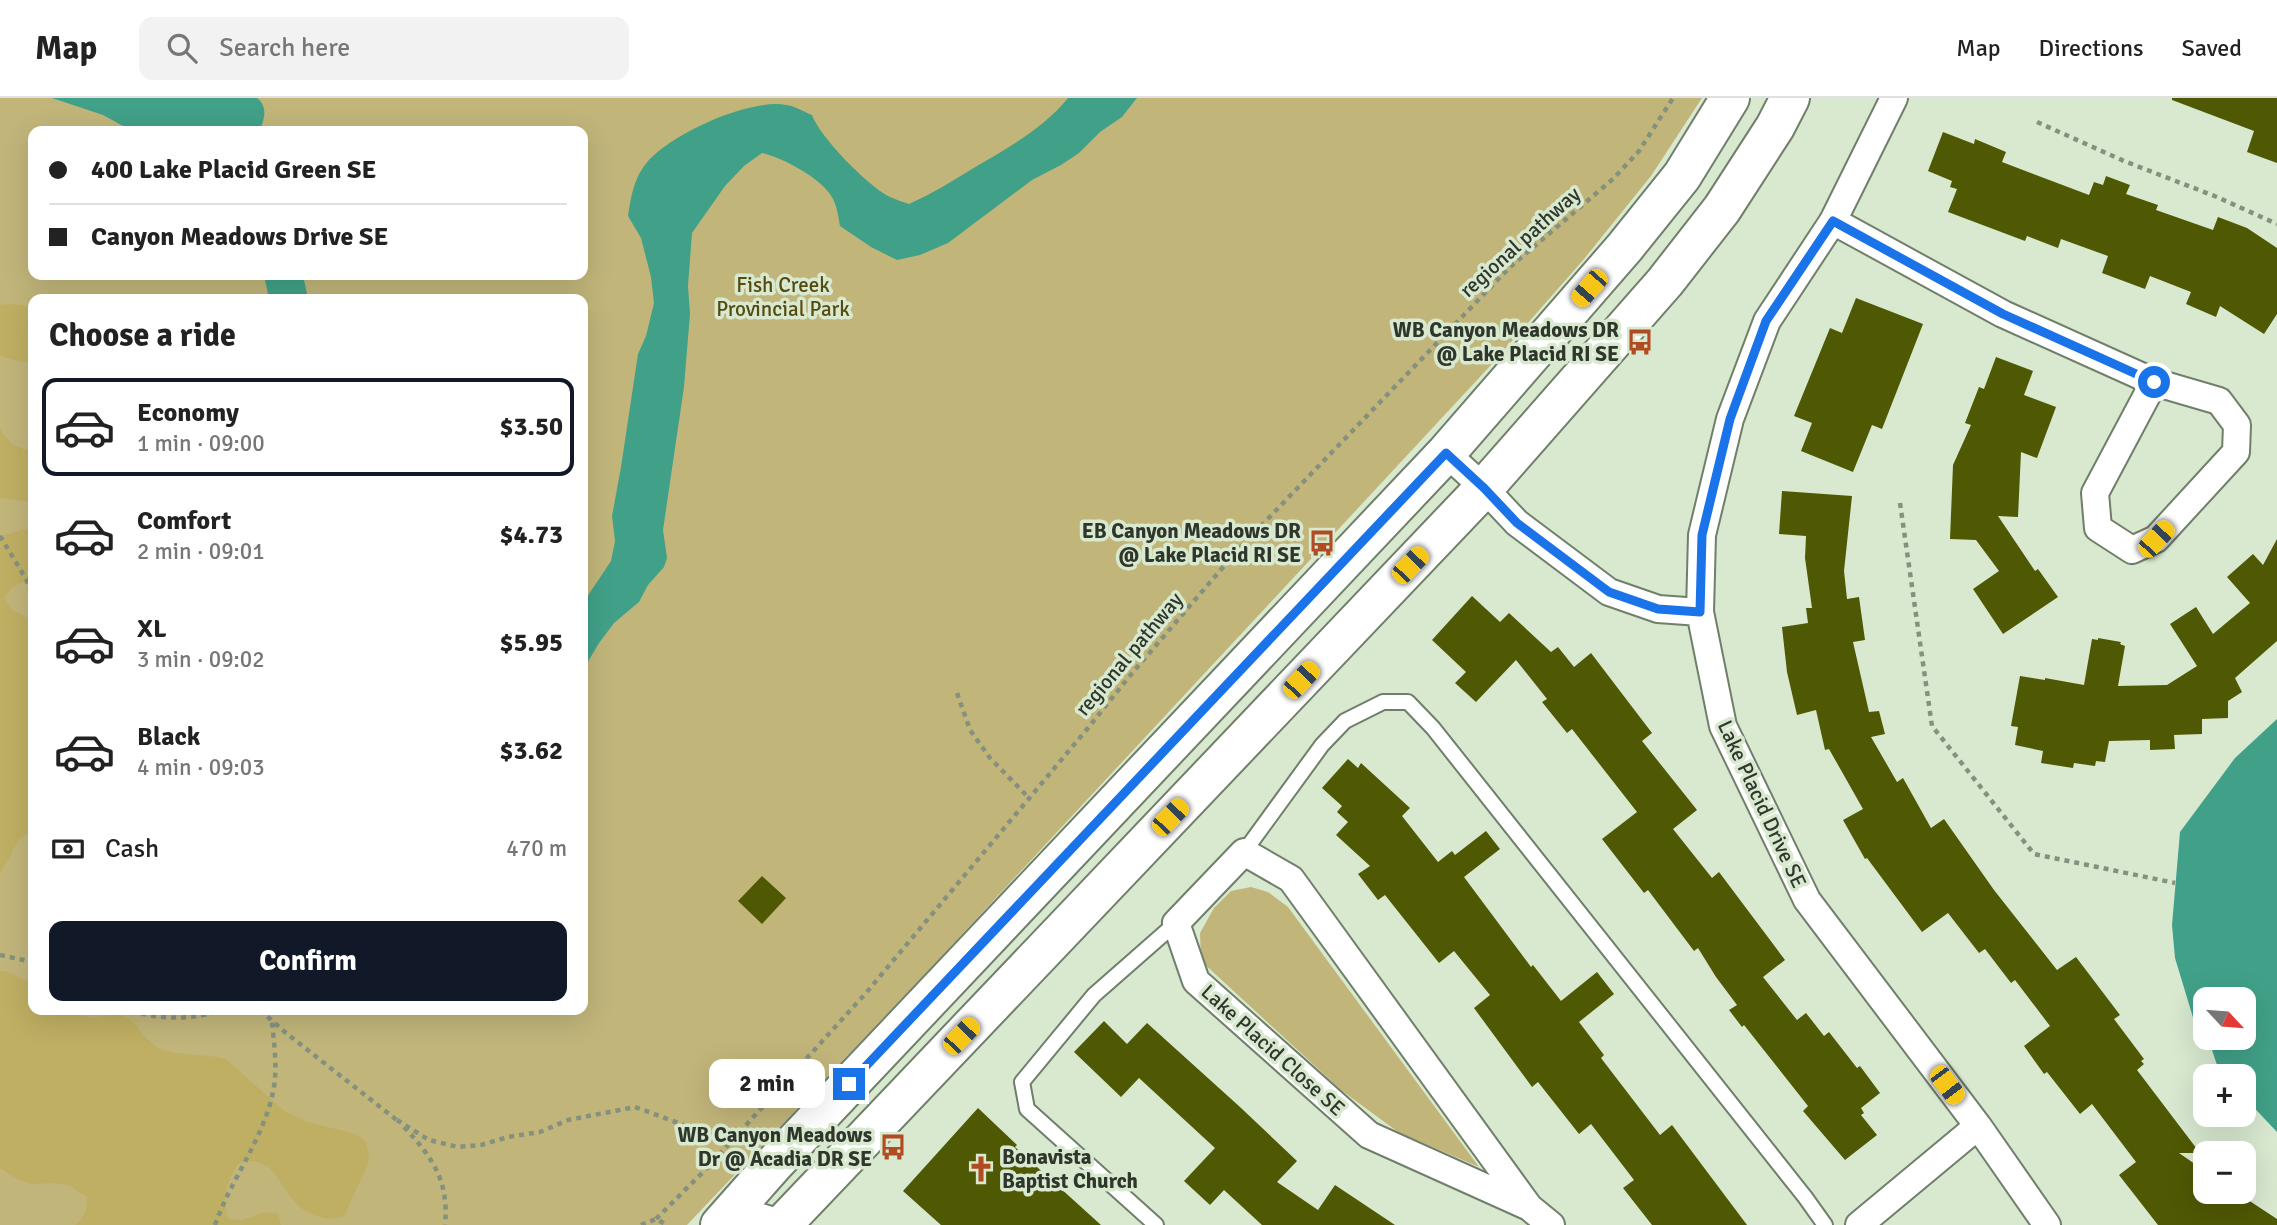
<!DOCTYPE html>
<meta charset="utf-8">
<style>
:root{--surface:#fff;--page:#f2f2f2;--text:#222;--muted:#767676;--line:#e0e0e0;--accent:#111827}
body{margin:0;font-family:Signika,sans-serif;background:var(--page);color:var(--text);height:100vh;display:flex;flex-direction:column;font-size:26px;white-space:nowrap}
*{box-sizing:border-box;margin:0}
p{font-size:23px;color:var(--muted)}
.icon{flex:none;width:38px;height:38px;fill:none;stroke:currentColor;stroke-width:2;stroke-linecap:round;stroke-linejoin:round}
.map{position:relative;flex:1;overflow:hidden}
.details{position:absolute;left:28px;top:196px;width:560px;height:721px;display:flex;flex-direction:column;background:var(--surface);border-radius:14px;box-shadow:0 7px 28px #0002}
.details>*{flex:none}
.hud{position:absolute;left:28px;top:28px;width:560px;height:154px;border-radius:14px;box-shadow:0 7px 28px #0002;display:grid;align-content:center;height:154px;padding:0 21px;background:var(--surface)}
.needle{width:46px;rotate:116deg}
.buttons{position:absolute;left:2193px;top:889px;display:grid;gap:14px}
.buttons a{display:grid;place-items:center;width:63px;height:63px;border-radius:14px;background:var(--surface);box-shadow:0 7px 28px #0002;font-size:35px}
.end{position:absolute;width:32px;height:32px;margin:-16px;border:9px solid #1a73e8;background:#fff;box-shadow:0 0 0 4px #fff}
.from{border-radius:50%}
.bubble{position:absolute;height:49px;border-radius:14px;background:var(--surface);box-shadow:0 7px 28px #0002;font-size:23px;font-weight:700;line-height:49px;text-align:center}
.car{position:absolute;width:21px;height:42px;margin:-21px -10px;border-radius:9px;box-shadow:0 0 5px 2px #0007;background:linear-gradient(#f5c518 24%,#345 0 40%,#f5c518 0 76%,#345 0 86%,#f5c518 0)}
.hud b{display:flex;align-items:center;gap:24px;height:66px;font-size:26px}
.hud b+b{border-top:2px solid var(--line)}
.hud i{width:18px;height:18px;background:var(--text)}
ul{padding:0;list-style:none}
li{display:flex;align-items:center;gap:21px;height:98px;margin:0 14px 10px;padding:0 7px;border:4px solid transparent;border-radius:14px}
li div{flex:1}
li b{display:block;font-size:26px}
li em{font-style:normal;font-weight:700}
li.active{border-color:var(--accent)}
li>.icon{width:63px;height:63px;stroke-width:1.5}
h2{padding:0 21px;font-size:32px;line-height:84px}
.pay{display:flex;align-items:center;gap:18px;height:77px;padding:0 21px;font-size:26px}
.pay p{margin-inline-start:auto}
.button{display:flex;gap:14px;margin-top:auto;padding:14px 21px}
.button a{flex:1;height:80px;border-radius:14px;background:var(--accent);color:#fff;font-size:28px;font-weight:700;line-height:80px;text-align:center}
header{display:flex;align-items:center;gap:42px;box-sizing:border-box;height:98px;padding:0 35px;background:var(--surface);border-bottom:2px solid var(--line)}
header strong{font-size:33px}
nav{display:flex;gap:38px;margin-inline-start:auto;font-size:24px}
.search{width:490px;height:63px;background:var(--page);display:flex;align-items:center;gap:18px;box-sizing:border-box;padding:0 24px;border-radius:14px;color:var(--muted);font-size:26px}
.map>svg:first-child{display:block}
.green{fill:#c1b57a;fill-rule:evenodd}
.forest{fill:#bfaf63}
.water{fill:#41a188;fill-rule:evenodd}
.building{fill:#4f5803}
.lines{fill:none;stroke-linecap:round;stroke-linejoin:round}
.service-casing{stroke:#707f69;stroke-width:18}
.minor-casing{stroke:#707f69;stroke-width:30}
.tertiary-casing{stroke:#707f69;stroke-width:37}
.secondary-casing{stroke:#707f69;stroke-width:42}
.path{stroke:#85917f;stroke-width:4.5;stroke-dasharray:5 5;stroke-linecap:butt}
.service{stroke:#fff;stroke-width:14}
.minor{stroke:#fff;stroke-width:26}
.tertiary{stroke:#fff;stroke-width:33}
.secondary{stroke:#fff;stroke-width:38}
.route{stroke:#1a73e8;stroke-width:9}
.labels{text-anchor:middle;dominant-baseline:central;stroke-width:7;stroke-linejoin:round;paint-order:stroke}
.street-label{font-size:21px;fill:#2f362c;stroke:#d8e9d0}
.park-label{font-size:21px;fill:#564b0f;stroke:#d8e9d0}
.poi-label{font-size:21px;font-weight:bold;fill:#2f362c;stroke:#d8e9d0;text-anchor:end}
</style>
<header>
<strong>Map</strong>
<div class="search"><svg class="icon" aria-label="search" viewBox="0 0 24 24"><circle cx="10" cy="10" r="6"/><path d="M15 15l6 6"/></svg>Search here</div>
<nav><a>Map</a><a>Directions</a><a>Saved</a></nav>
</header>
<div class="map">
<svg width="2277" height="1127" viewBox="0 0 2277 1127">
<rect width="100%" height="100%" fill="#d8e9d0"/>
<!-- green -->
<path class="green" d="M 0,0 L 1702,0 L 1651,78 L 1584,161 L 1491,267 L 941,859 L 687,1127 L 0,1127 ZM 33,33 L 583,33 L 583,177 L 33,177 ZM 33,201 L 583,201 L 583,912 L 33,912 Z
M 1251,789 L 1268,794 L 1288,809 L 1479,1069 L 1398,1034 L 1341,992 L 1201,863 L 1200,835 L 1214,810 L 1231,793 Z"/>
<!-- forest -->
<path class="forest" d="M 11,206 L 33,208 L 33,263 L 23,264 L 0,258 L 0,207 Z
M 0,331 C 7,344 18,352 33,352 L 33,404 L 0,400 Z
M 33,429 L 33,481 C 20,484 12,488 4,500 L 11,511 L 33,523 L 33,733 L 19,741 L 0,776 L 0,437 L 5,437 Z
M 0,873 L 5,873 L 33,886 L 33,912 L 73,912 L 81,917 L 93,920 L 119,915 C 140,925 141,938 155,948 C 172,959 206,955 226,961 L 284,1013 L 308,1024 L 355,1036 L 365,1043 L 369,1055 L 368,1066 L 344,1118 C 331,1122 324,1121 311,1116 C 278,1101 281,1054 239,1065 C 226,1083 222,1100 228,1121 L 241,1122 L 266,1114 L 278,1116 L 281,1127 L 75,1127 C 85,1119 88,1111 87,1099 L 68,1087 L 55,1085 L 32,1086 L 19,1082 L 0,1070 Z"/>
<!-- water -->
<path class="water" d="M 52,0 L 257,0 C 268,8 265,22 259,33 L 132,33 L 103,17 Z
M 1068,0 L 1137,0 L 1122,19 L 1100,34 L 1079,55 L 1061,67 L 1032,82 L 948,145 L 920,157 L 897,162 L 871,149 L 840,128 C 838,117 837,106 830,96 C 817,78 783,60 762,55 L 744,68 L 725,88 L 692,135 L 688,188 L 690,216 L 684,289 L 663,432 L 667,460 L 664,469 L 648,487 L 639,504 L 614,525 L 599,545 L 583,572 L 583,505 L 611,463 L 615,443 L 612,418 L 621,369 L 638,256 L 646,238 L 654,205 L 651,179 L 641,140 L 628,118 C 631,98 634,79 648,63 C 673,35 750,0 786,7 C 795,8 804,14 812,17 C 820,39 867,87 888,98 C 895,101 902,104 909,106 C 931,96 951,84 972,71 C 1006,51 1043,31 1068,0 Z
M 264,177 L 303,177 L 308,201 L 269,201 Z
M 2277,621 L 2277,1034 L 2244,999 L 2244,978 L 2224,978 L 2219,973 L 2211,949 L 2195,926 L 2175,860 L 2172,827 L 2180,734 L 2235,660 ZM 2244,901 L 2244,940 L 2205,940 L 2205,901 Z"/>
<!-- building -->
<path class="building" d="M 2172,0 L 2277,0 L 2277,65 L 2247,54 L 2254,33 L 2172,2 Z
M 1943,34 L 1974,46 L 1975,41 L 2006,54 L 2002,64 L 2089,97 L 2094,84 L 2103,87 L 2106,78 L 2130,87 L 2126,96 L 2158,107 L 2156,112 L 2213,132 L 2218,119 L 2247,130 L 2277,150 L 2277,216 L 2264,236 L 2220,208 L 2216,219 L 2186,206 L 2191,194 L 2150,178 L 2145,191 L 2102,175 L 2108,158 L 2061,141 L 2058,150 L 2027,138 L 2025,143 L 1948,114 L 1957,91 L 1950,89 L 1952,83 L 1928,73 Z
M 1856,200 L 1923,226 L 1882,331 L 1872,327 L 1853,374 L 1801,353 L 1812,325 L 1794,318 L 1830,230 L 1842,235 Z
M 1996,259 L 2033,273 L 2024,297 L 2056,309 L 2037,360 L 2021,354 L 2018,419 L 1998,418 L 2035,473 L 2038,471 L 2058,499 L 2003,536 L 1973,491 L 1999,473 L 1976,442 L 1950,441 L 1953,367 L 1971,327 L 1965,325 L 1979,289 L 1984,291 Z
M 1782,393 L 1852,398 L 1844,473 L 1847,501 L 1859,499 L 1865,542 L 1853,544 L 1869,614 L 1879,613 L 1885,636 L 1871,639 L 1897,684 L 1903,680 L 1931,730 L 1944,721 L 1994,792 L 2057,872 L 2076,859 L 2120,917 L 2114,921 L 2144,961 L 2141,963 L 2144,966 L 2137,972 L 2200,1055 L 2179,1055 L 2205,1073 L 2205,1094 L 2236,1094 L 2277,1121 L 2277,1127 L 2158,1127 L 2119,1077 L 2136,1064 L 2092,1006 L 2080,1016 L 2047,974 L 2044,976 L 2024,948 L 2050,928 L 2015,882 L 2011,885 L 1985,851 L 1979,855 L 1948,815 L 1922,834 L 1867,760 L 1865,761 L 1843,722 L 1863,711 L 1829,651 L 1825,652 L 1816,612 L 1797,617 L 1787,574 L 1782,529 L 1808,525 L 1806,510 L 1812,510 L 1805,460 L 1806,438 L 1779,436 Z
M 2277,441 L 2277,543 L 2235,580 L 2242,594 L 2228,603 L 2228,620 L 2202,621 L 2202,636 L 2174,637 L 2175,651 L 2150,652 L 2150,642 L 2109,643 L 2105,664 L 2096,663 L 2095,668 L 2074,665 L 2073,670 L 2041,665 L 2043,653 L 2015,647 L 2018,629 L 2011,628 L 2020,578 L 2045,582 L 2045,580 L 2084,587 L 2092,541 L 2098,542 L 2098,540 L 2121,544 L 2120,546 L 2125,548 L 2118,588 L 2167,587 L 2197,568 L 2170,526 L 2196,509 L 2213,536 L 2250,505 L 2227,479 L 2253,456 L 2263,467 Z
M 1472,498 L 1500,524 L 1509,515 L 1551,554 L 1558,549 L 1574,569 L 1591,555 L 1652,635 L 1642,643 L 1697,712 L 1673,731 L 1712,780 L 1719,774 L 1785,862 L 1763,879 L 1797,922 L 1806,915 L 1824,938 L 1829,934 L 1857,970 L 1860,968 L 1880,995 L 1861,1010 L 1864,1015 L 1861,1017 L 1877,1037 L 1845,1062 L 1803,1013 L 1808,1008 L 1744,927 L 1742,929 L 1729,912 L 1737,907 L 1716,879 L 1698,850 L 1694,853 L 1648,792 L 1644,795 L 1602,741 L 1637,714 L 1572,631 L 1567,635 L 1542,604 L 1547,601 L 1516,562 L 1476,604 L 1455,585 L 1466,574 L 1432,542 Z
M 1348,661 L 1358,670 L 1361,665 L 1410,710 L 1402,718 L 1438,764 L 1452,753 L 1455,757 L 1486,733 L 1500,751 L 1464,779 L 1531,869 L 1533,867 L 1561,903 L 1597,874 L 1614,896 L 1579,924 L 1604,957 L 1601,960 L 1660,1037 L 1672,1027 L 1747,1127 L 1652,1127 L 1623,1090 L 1634,1082 L 1591,1026 L 1579,1036 L 1538,984 L 1532,989 L 1474,910 L 1490,897 L 1454,853 L 1439,865 L 1385,797 L 1378,802 L 1358,776 L 1370,768 L 1336,737 L 1348,724 L 1337,714 L 1342,708 L 1322,690 Z
M 762,778 L 786,800 L 762,826 L 738,803 Z
M 1104,923 L 1127,946 L 1147,925 L 1240,1009 L 1297,1063 L 1277,1084 L 1318,1112 L 1335,1087 L 1395,1127 L 1262,1127 L 1224,1092 L 1210,1107 L 1184,1083 L 1215,1050 L 1139,980 L 1121,999 L 1074,954 Z
M 978,1010 L 1017,1047 L 1015,1049 L 1101,1127 L 941,1127 L 903,1093 Z"/>
<g class="lines">
<!-- service casing -->
<g class="service-casing">
<path id="service" d="M 1244,754 L 1322,647 L 1345,623 L 1383,604 L 1408,604 L 1433,630 L 1805,1099 L 1825,1127
M 1156,1127 L 1027,1011 L 1022,984 L 1094,897 L 1176,825"/>
</g>
<!-- minor casing -->
<g class="minor-casing">
<path id="minor" d="M 1894,0 L 1833,123 L 1767,223 L 1730,321 L 1702,437 L 1700,514 L 1723,628 L 1807,802 L 1978,1028 L 2047,1127
M 1833,123 L 2003,216 L 2154,284 L 2219,303 L 2237,327 L 2236,354 L 2156,441 L 2132,452 L 2098,430 L 2095,395 L 2154,284
M 1446,355 L 1484,390 L 1517,425 L 1609,494 L 1658,511 L 1700,514
M 1529,1109 L 1369,1037 L 1196,883 L 1176,825 L 1244,754 L 1291,781 L 1529,1109 L 1551,1127
M 1859,1127 L 1978,1028"/>
</g>
<!-- tertiary casing -->
<g class="tertiary-casing">
<path id="tertiary" d="M 732,1114 L 775,1127"/>
</g>
<!-- secondary casing -->
<g class="secondary-casing">
<path id="secondary" d="M 720,1127 L 774,1066 L 1446,355 L 1625,149 L 1682,78 L 1730,0
M 782,1127 L 1484,390 L 1665,184 L 1722,111 L 1775,29 L 1790,0"/>
</g>
<!-- path -->
<path class="path" d="M 2037,24 L 2124,63 L 2217,99 L 2277,126
M 1900,405 L 1932,628 L 2034,756 L 2175,785
M 0,438 L 26,481 L 33,500
M 957,595 L 970,632 L 990,660 L 1029,700
M 0,857 L 33,864
M 132,912 C 152,922 200,922 220,912
M 260,912 L 286,935 L 398,1023
M 397,1022 L 429,1042 L 458,1049 L 481,1047 L 508,1039 L 540,1034 L 568,1022 L 635,1009 L 730,1044
M 404,1029 C 433,1060 449,1083 445,1127
M 656,1121 L 708,1069 L 866,895 L 1088,630 L 1128,580 L 1236,454 L 1510,169 L 1613,81 L 1639,53 L 1673,0
M 215,1127 C 231,1081 263,1042 273,994 C 278,971 274,946 272,924
M 641,1127 L 656,1121 L 667,1127"/>
<!-- service -->
<use href="#service" class="service"/>
<!-- minor -->
<use href="#minor" class="minor"/>
<!-- tertiary -->
<use href="#tertiary" class="tertiary"/>
<!-- secondary -->
<use href="#secondary" class="secondary"/>
</g>
<g class="lines">
<!-- route -->
<path class="route" d="M 849,986 L 1446,355 L 1484,390 L 1517,425 L 1609,494 L 1658,511 L 1700,514 L 1702,437 L 1730,321 L 1766,223 L 1833,123 L 2003,216 L 2154,284"/>
</g>
<!-- icons -->
<defs>
<g id="bus-bare" transform="scale(2.1)"><path d="M-5-6H5V4H4V6H2V4H-2V6H-4V4H-5ZM-3.5-4V0h7V-4ZM-3.5 1.2v1.5H-2V1.2ZM2 1.2v1.5H3.5V1.2Z" fill="#b14b21" stroke="#d8e9d0" stroke-width="2.5" paint-order="stroke"/></g>
<g id="church-bare" transform="scale(2.1)"><path d="M-1.2-6h2.4v3.5h3.3v2.4h-3.3V6h-2.4V-.1h-3.3v-2.4h3.3Z" fill="#b14b21" stroke="#d8e9d0" stroke-width="2.5" paint-order="stroke"/></g>
</defs>
<g fill-rule="evenodd">
<use href="#bus-bare" x="1640" y="244"/>
<use href="#bus-bare" x="1322" y="445"/>
<use href="#bus-bare" x="893" y="1049"/>
<use href="#church-bare" x="981" y="1071"/>
</g>
<g class="labels">
<!-- street labels -->
<g class="street-label">
<text transform="translate(1520 144) rotate(-42)">regional pathway</text>
<text transform="translate(1129 556) rotate(-50)">regional pathway</text>
<text transform="translate(1762 706) rotate(65)">Lake Placid Drive SE</text>
<text transform="translate(1273 952) rotate(42)">Lake Placid Close SE</text>
</g>
<!-- park labels -->
<g class="park-label">
<text x="783" y="187">Fish Creek<tspan x="783" dy="24">Provincial Park</tspan></text>
</g>
<!-- poi labels -->
<g class="poi-label">
<text x="1619" y="232">WB Canyon Meadows DR<tspan x="1619" dy="24">@ Lake Placid RI SE</tspan></text>
<text x="1301" y="433">EB Canyon Meadows DR<tspan x="1301" dy="24">@ Lake Placid RI SE</tspan></text>
<text x="872" y="1037">WB Canyon Meadows<tspan x="872" dy="24">Dr @ Acadia DR SE</tspan></text>
<text x="1002" y="1059" text-anchor="start">Bonavista<tspan x="1002" dy="24">Baptist Church</tspan></text>
</g>
</g>
</svg>
<div class="buttons">
<a><svg class="needle" viewBox="-14 -14 28 28"><path d="M0-13l5 13h-10z" fill="#e53935"/><path d="M0 13l5-13h-10z" fill="#767676"/></svg></a>
<a>+</a>
<a>−</a>
</div>
<i class="end from" style="left:2154px;top:284px"></i>
<i class="end" style="left:849px;top:986px"></i>
<div class="bubble" style="left:709px;top:961px;width:116px">2 min</div>
<i class="car" style="left:1589px;top:190px;rotate:221deg"></i>
<i class="car" style="left:2156px;top:441px;rotate:43deg"></i>
<i class="car" style="left:1410px;top:467px;rotate:44deg"></i>
<i class="car" style="left:1301px;top:582px;rotate:43deg"></i>
<i class="car" style="left:1170px;top:719px;rotate:44deg"></i>
<i class="car" style="left:961px;top:938px;rotate:44deg"></i>
<i class="car" style="left:1947px;top:987px;rotate:143deg"></i>
<div class="hud">
<b><i class="from"></i>400 Lake Placid Green SE</b>
<b><i></i>Canyon Meadows Drive SE</b>
</div>
<section class="details">
<h2>Choose a ride</h2>
<ul>
<li class="active"><svg class="icon" aria-label="car" viewBox="0 0 24 24"><path d="M5 17H2v-5l4-1 3-4h7l3 4 3 1v5h-3M9 17h6M6 11h13"/><circle cx="7" cy="17" r="2"/><circle cx="17" cy="17" r="2"/></svg><div><b>Economy</b><p>1 min · 09:00</p></div><em>$3.50</em></li>
<li><svg class="icon" aria-label="car" viewBox="0 0 24 24"><path d="M5 17H2v-5l4-1 3-4h7l3 4 3 1v5h-3M9 17h6M6 11h13"/><circle cx="7" cy="17" r="2"/><circle cx="17" cy="17" r="2"/></svg><div><b>Comfort</b><p>2 min · 09:01</p></div><em>$4.73</em></li>
<li><svg class="icon" aria-label="car" viewBox="0 0 24 24"><path d="M5 17H2v-5l4-1 3-4h7l3 4 3 1v5h-3M9 17h6M6 11h13"/><circle cx="7" cy="17" r="2"/><circle cx="17" cy="17" r="2"/></svg><div><b>XL</b><p>3 min · 09:02</p></div><em>$5.95</em></li>
<li><svg class="icon" aria-label="car" viewBox="0 0 24 24"><path d="M5 17H2v-5l4-1 3-4h7l3 4 3 1v5h-3M9 17h6M6 11h13"/><circle cx="7" cy="17" r="2"/><circle cx="17" cy="17" r="2"/></svg><div><b>Black</b><p>4 min · 09:03</p></div><em>$3.62</em></li>
</ul>
<div class="pay"><svg class="icon" aria-label="cash" viewBox="0 0 24 24"><path d="M3 7h18v10H3z"/><circle cx="12" cy="12" r="2"/></svg>Cash<p>470 m</p></div>
<div class="button"><a>Confirm</a></div>
</section>
</div>
